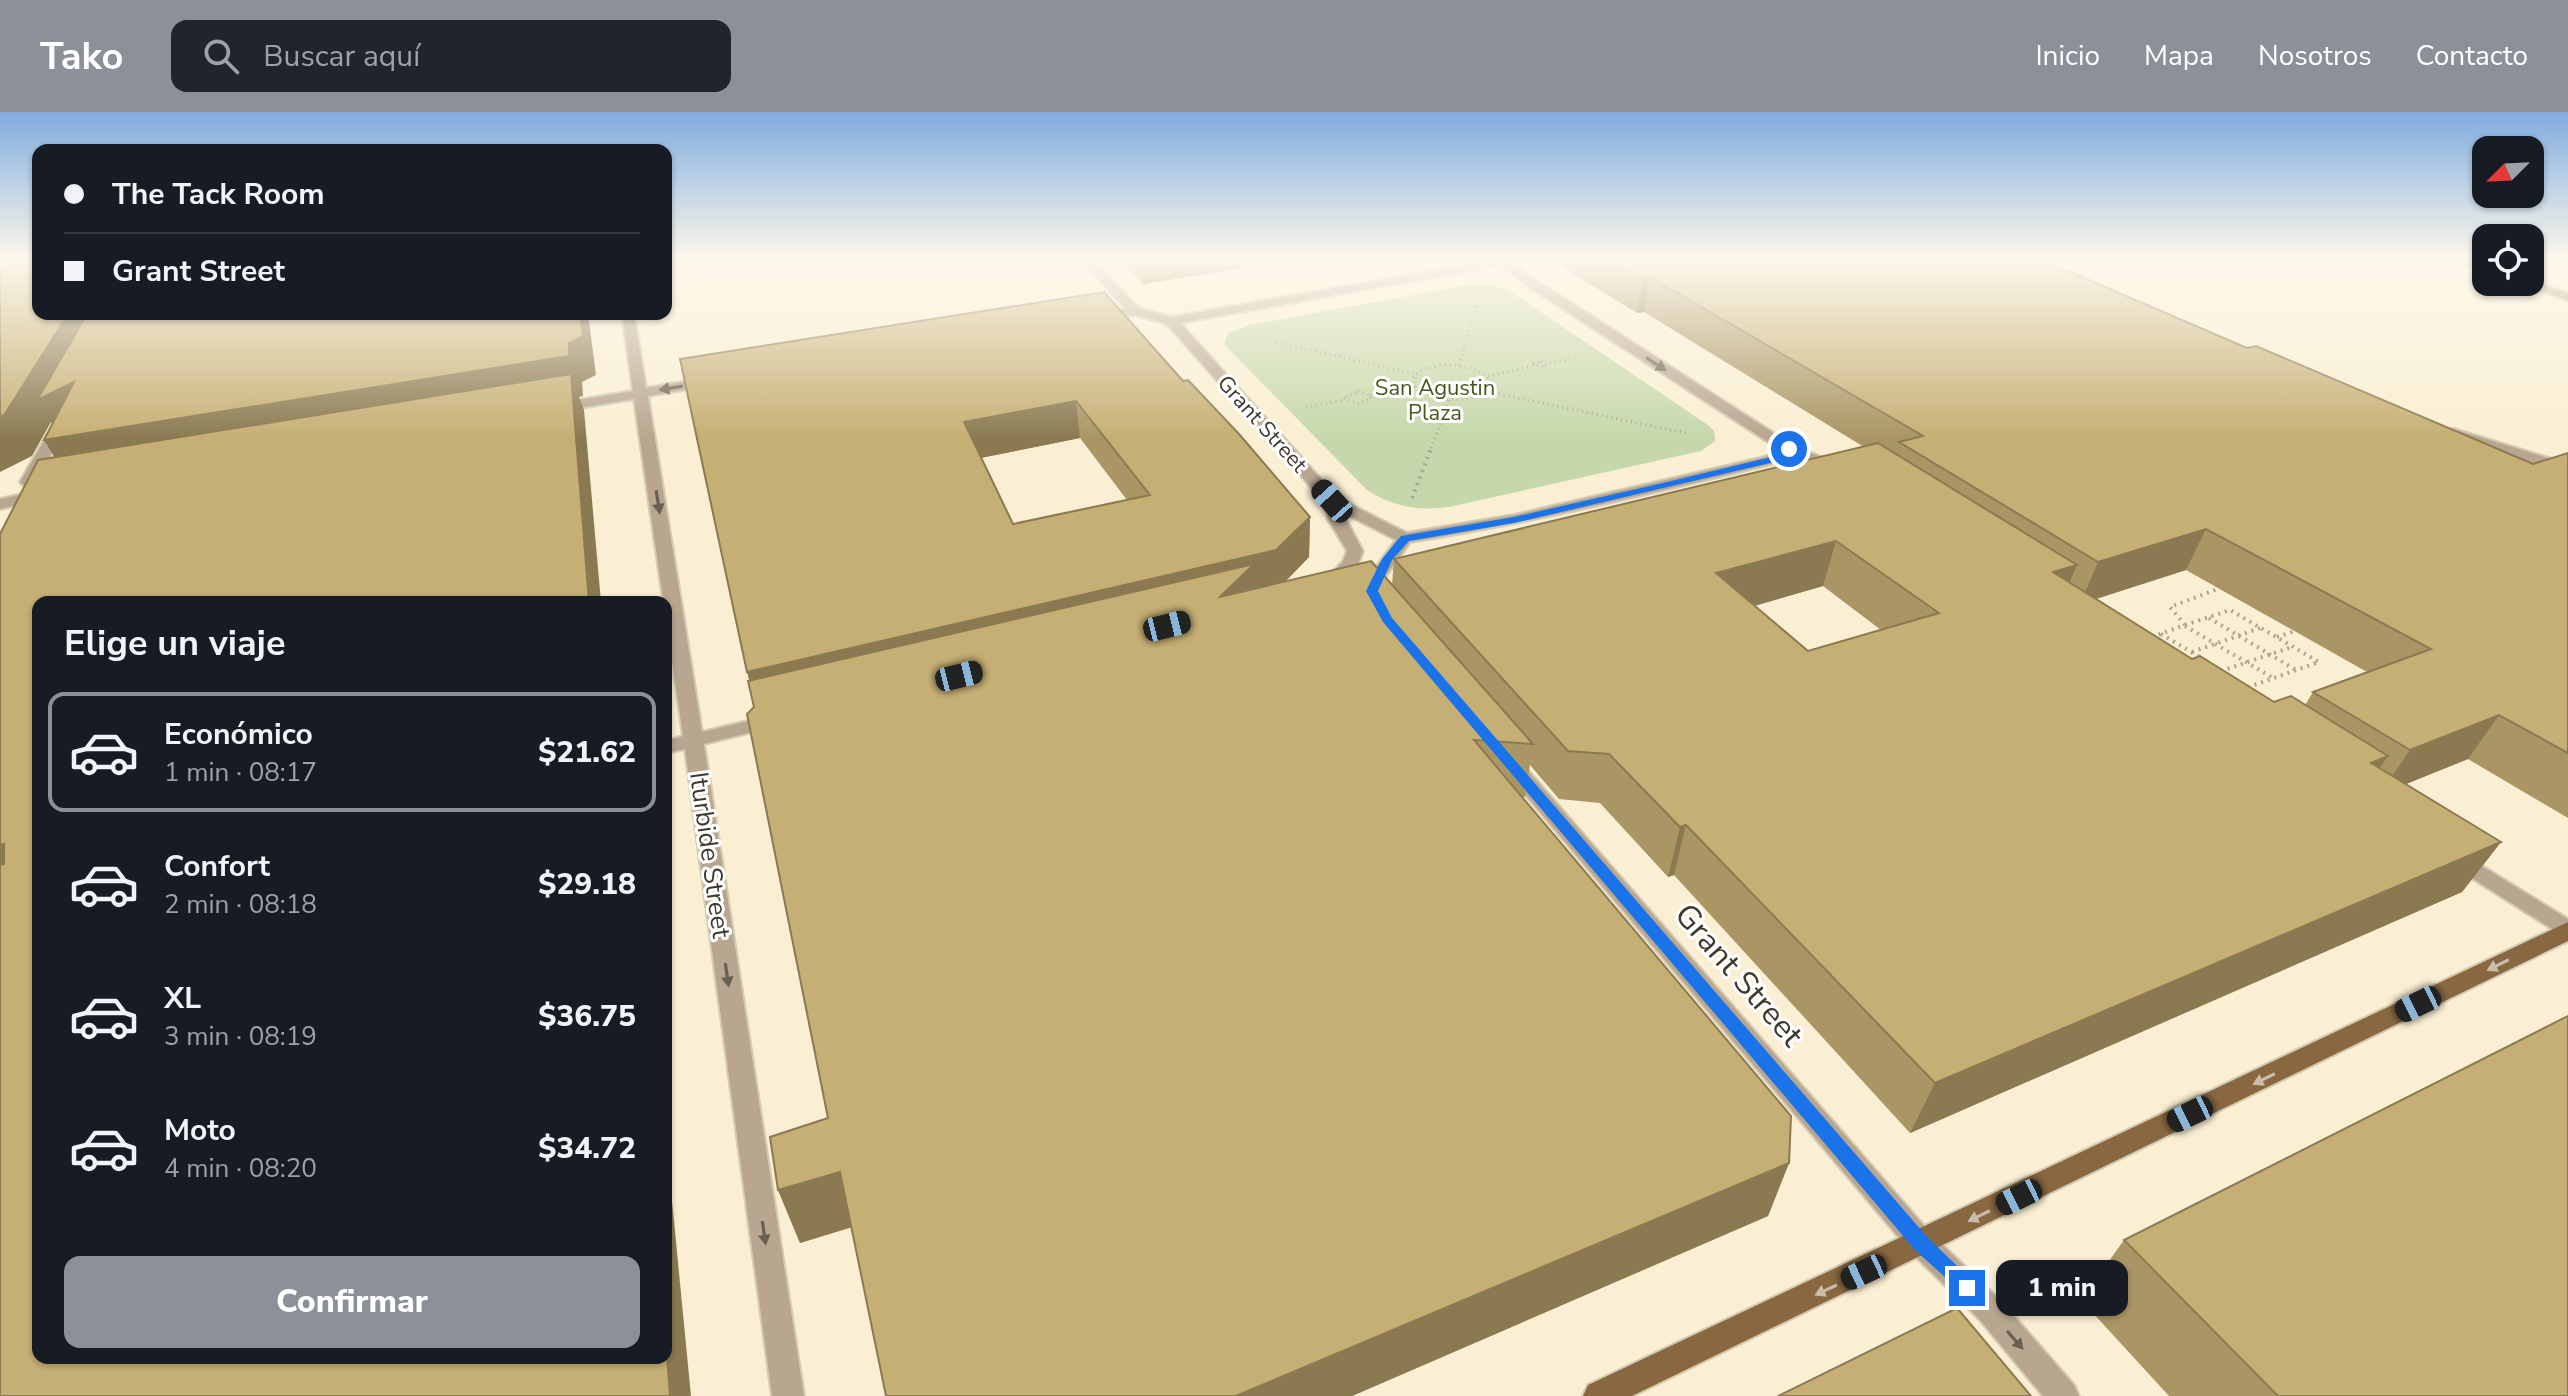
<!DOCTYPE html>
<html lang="es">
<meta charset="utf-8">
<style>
:root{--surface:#171b24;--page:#20242c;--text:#f1f3f6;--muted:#9ea1a6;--line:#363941;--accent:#8c9099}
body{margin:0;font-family:"Nunito Sans",sans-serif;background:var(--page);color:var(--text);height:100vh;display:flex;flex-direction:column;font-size:30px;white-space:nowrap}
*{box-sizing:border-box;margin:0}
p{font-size:26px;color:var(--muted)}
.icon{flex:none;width:44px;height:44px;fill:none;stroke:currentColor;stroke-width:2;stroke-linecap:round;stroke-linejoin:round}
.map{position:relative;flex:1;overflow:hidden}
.drawer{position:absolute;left:32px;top:484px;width:640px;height:768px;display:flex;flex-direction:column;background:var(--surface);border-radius:16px;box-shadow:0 2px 6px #0004}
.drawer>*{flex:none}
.hud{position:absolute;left:32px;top:32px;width:640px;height:176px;border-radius:16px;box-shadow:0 2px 6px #0004;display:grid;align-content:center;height:176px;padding:0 32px;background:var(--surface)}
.needle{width:52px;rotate:246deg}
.buttons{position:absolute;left:2472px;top:24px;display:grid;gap:16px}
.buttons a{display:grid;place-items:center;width:72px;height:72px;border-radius:16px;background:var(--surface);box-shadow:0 2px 6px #0004;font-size:40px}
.end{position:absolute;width:36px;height:36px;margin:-18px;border:10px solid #1a73e8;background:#fff;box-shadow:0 0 0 4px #fff}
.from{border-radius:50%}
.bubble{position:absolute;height:56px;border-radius:16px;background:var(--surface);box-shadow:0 2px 6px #0004;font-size:26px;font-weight:800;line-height:56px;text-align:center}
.car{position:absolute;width:24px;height:48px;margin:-24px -12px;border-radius:10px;box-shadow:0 0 6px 2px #0007;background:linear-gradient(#222 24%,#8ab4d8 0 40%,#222 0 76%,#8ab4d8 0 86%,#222 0)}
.hud b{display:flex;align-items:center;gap:28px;height:76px;font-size:30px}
.hud b+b{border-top:2px solid var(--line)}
.hud i{width:20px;height:20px;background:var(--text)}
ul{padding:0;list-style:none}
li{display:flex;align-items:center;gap:24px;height:120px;margin:0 16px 12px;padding:0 16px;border:4px solid transparent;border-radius:16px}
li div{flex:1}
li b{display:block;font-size:30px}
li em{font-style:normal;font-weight:800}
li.current{border-color:var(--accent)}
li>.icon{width:72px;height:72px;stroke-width:1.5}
h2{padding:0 32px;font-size:36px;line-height:96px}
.button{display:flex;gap:16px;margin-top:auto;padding:16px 32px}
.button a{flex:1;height:92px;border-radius:16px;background:var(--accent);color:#fff;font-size:32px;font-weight:800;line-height:92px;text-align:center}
header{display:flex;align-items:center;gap:48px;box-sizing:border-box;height:112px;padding:0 40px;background:var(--accent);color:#fff}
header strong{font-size:38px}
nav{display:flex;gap:44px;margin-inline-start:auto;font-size:28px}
.search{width:560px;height:72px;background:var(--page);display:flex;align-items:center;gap:20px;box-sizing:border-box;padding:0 28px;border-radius:16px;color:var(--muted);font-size:30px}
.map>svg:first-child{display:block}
.green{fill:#c6d8ab}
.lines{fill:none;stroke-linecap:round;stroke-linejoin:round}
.lane-casing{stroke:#d4cbb2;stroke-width:4}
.street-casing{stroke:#d4cbb2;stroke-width:4}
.secondary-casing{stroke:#d4cbb2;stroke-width:4}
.primary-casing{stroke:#d4cbb2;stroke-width:4}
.path-far2{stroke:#aca48f;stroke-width:3;stroke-dasharray:1 4;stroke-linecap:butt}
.path-far1{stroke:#aca48f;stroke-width:4;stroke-dasharray:2 5;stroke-linecap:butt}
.path{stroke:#aca48f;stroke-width:5;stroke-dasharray:2 6;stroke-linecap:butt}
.lane{fill:#b9a691;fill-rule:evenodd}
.street{fill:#b9a691;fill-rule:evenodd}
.secondary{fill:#9d8263;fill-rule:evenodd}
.primary{fill:#896841;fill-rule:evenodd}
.wall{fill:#aa9664;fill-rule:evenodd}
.shaded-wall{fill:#8b7a51}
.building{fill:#c6af74;stroke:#8b7a51;stroke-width:2;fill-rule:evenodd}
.oneway{fill:#696051}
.oneway2{fill:#cabbaa}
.route{fill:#1a73e8}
.labels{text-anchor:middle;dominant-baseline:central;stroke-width:6;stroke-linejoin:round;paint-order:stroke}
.far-park-label{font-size:22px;fill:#45591c;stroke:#fff}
.far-street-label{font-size:22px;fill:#3e3a2e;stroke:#fff}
.street-label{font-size:26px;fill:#3e3a2e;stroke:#fff}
.near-street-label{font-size:32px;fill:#3e3a2e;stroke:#fff}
</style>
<header>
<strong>Tako</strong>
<div class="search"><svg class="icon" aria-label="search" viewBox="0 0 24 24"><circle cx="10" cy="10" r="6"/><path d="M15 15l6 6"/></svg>Buscar aquí</div>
<nav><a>Inicio</a><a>Mapa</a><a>Nosotros</a><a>Contacto</a></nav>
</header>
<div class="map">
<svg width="2568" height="1284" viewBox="0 0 2568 1284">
<rect width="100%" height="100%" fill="#faefd3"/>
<!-- green -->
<path class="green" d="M 1491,173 L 1508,178 L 1708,313 L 1714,319 L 1715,329 L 1701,339 L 1449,395 C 1417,399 1394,395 1367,378 L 1224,232 L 1228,221 L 1249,213 L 1463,174 Z"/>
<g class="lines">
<!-- lane casing -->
<g class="lane-casing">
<path id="lane" d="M 2454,317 L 2568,352 L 2568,362 L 2449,324 L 2449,318 Z"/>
</g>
<!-- street casing -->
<g class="street-casing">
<path id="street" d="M 1079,146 L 1091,146 L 1139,196 L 1171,205 L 1507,146 L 1534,167 L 1794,334 L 1846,355 L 1838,360 L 1790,342 L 1775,351 C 1654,381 1533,410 1410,430 L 1385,465 L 1379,489 L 1367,489 L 1364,485 L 1369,465 L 1396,428 L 1342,400 L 1363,439 L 1357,455 L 1338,475 L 1326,475 L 1323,471 L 1343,449 L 1347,439 L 1328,407 L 1324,390 L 1167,212 L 1135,203 L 1092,209 L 1092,203 L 1126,197 ZM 1501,153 L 1526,173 L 1779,337 L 1765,345 L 1514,403 L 1407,421 L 1338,386 L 1180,211 Z
M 622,202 L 634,202 L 646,276 L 713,265 L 720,269 L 713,273 L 648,284 L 702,620 L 773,603 L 783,609 L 780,613 L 704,632 L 804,1284 L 772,1284 L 685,637 L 666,641 L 666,629 L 683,624 L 634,287 L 555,300 L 548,296 L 555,292 L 633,279 Z
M 61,307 L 68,311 L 36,370 L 33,373 L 23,373 L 20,370 L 54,311 Z
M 42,378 L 48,380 L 48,386 L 0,397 L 0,387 Z
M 1510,644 L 1517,646 L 1932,1123 L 2000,1188 L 2074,1273 L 2079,1284 L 2043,1284 L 1980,1208 L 1912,1141 L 1503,656 L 1500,651 L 1503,646 Z
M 2456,738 L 2568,807 L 2568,827 L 2448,751 L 2445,746 L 2448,741 Z"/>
</g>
<!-- secondary casing -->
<g class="secondary-casing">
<path id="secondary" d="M 2449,146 L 2466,146 L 2486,153 L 2486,161 Z
M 2530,168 L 2568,181 L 2568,189 L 2517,170 Z"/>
</g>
<!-- primary casing -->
<g class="primary-casing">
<path id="primary" d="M 2568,810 L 2568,829 L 1632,1284 L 1583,1284 L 1588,1273 Z"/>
</g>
<!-- path-far2 -->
<path class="path-far2" d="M 1276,230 L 1415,262
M 1541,250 L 1546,255 L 1531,252 Z
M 1545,252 L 1576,246
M 1440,253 C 1458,252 1483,256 1493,272 L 1489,280 C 1464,291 1437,291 1414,274 L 1413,266 L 1422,258 Z
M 1459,253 L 1477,192
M 1488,264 L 1532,254
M 1358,279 L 1370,283 L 1371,287 L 1357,292 L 1343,286 Z
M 1489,280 L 1690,322
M 1370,283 L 1415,275
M 1306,295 L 1344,288
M 1431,336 L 1449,288"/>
<!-- path-far1 -->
<path class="path-far1" d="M 1412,386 L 1432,334
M 2209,506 L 2296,558
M 2185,513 L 2230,498 L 2319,550 L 2243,577
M 2185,514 L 2273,566
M 2161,522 L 2203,547
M 2152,525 L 2185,513 L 2170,495 L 2223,475
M 2277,525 L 2295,519
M 2192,540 L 2260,516
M 2221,559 L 2292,535"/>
<!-- path -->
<path class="path" d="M 2243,577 L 2246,576"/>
<!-- lane -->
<use href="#lane" class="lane"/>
<!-- street -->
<use href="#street" class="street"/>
<!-- secondary -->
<use href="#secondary" class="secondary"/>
<!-- primary -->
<use href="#primary" class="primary"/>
</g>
<!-- wall -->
<path class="wall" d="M 1118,146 L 1241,146 L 1241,156 L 1143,172 Z
M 1548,146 L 2038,146 L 2247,236 L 2533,352 L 2568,341 L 2568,706 L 2468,647 L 2406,672 L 2501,730 L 2462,780 L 1910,1021 L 1674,763 L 1668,765 L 1600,691 L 1559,687 L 1530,653 L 1525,685 L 1522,685 L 1789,1051 L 1768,1104 L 1352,1284 L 886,1284 L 851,1115 L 800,1131 L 778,1078 L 828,1006 L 749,568 L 680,247 L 1183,269 L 1310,405 L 1309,445 L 1286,469 L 1392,473 L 1394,447 L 1864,335 L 1644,200 L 1637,201 ZM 1080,326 L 1127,388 L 1013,412 L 981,346 ZM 2186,458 L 2367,560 L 2313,580 L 2305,593 L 2274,590 L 2192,547 L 2096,487 ZM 1823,474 L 1881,518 L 1808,539 L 1754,494 Z
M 2124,1128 L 2568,1284 L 2169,1284 L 2081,1188 Z"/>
<!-- shaded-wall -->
<path class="shaded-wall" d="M 1141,146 L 1241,146 L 1241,156 L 1143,172 Z
M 1650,165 L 1644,200 L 1637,201 L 1643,167 Z
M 68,202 L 112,202 L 569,231 L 580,202 L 588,202 L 596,263 L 582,270 L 583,284 L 579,285 L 584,298 L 601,490 L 589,490 L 70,371 L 44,328 L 60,326 L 51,310 L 32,344 L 0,360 L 0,305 Z
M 1076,289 L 1080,326 L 970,348 L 964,310 Z
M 1310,405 L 1309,445 L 1276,479 L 760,603 L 747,560 Z
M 2206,417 L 2186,458 L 2080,492 L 2098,450 Z
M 1836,429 L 1823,474 L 1705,508 L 1716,461 Z
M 2077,453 L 2057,499 L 2053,460 Z
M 2499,603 L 2468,647 L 2379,683 L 2410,638 Z
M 2388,644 L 2355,693 L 2371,651 Z
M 1686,713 L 1674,763 L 1668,765 L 1680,715 Z
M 2501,730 L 2462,780 L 1910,1021 L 1935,971 Z
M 4,732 L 38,774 L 0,786 L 0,733 Z
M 666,1027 L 691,1284 L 670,1284 L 666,1232 Z
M 1789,1051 L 1768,1104 L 1352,1284 L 1236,1284 Z
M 840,1060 L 859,1113 L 800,1131 L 778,1078 Z"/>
<!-- building -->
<path class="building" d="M 0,146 L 38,146 L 38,202 L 68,202 L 5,302 L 0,305 Z
M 1608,146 L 2038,146 L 2247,236 L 2256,234 L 2533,352 L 2568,341 L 2568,641 L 2499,603 L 2410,638 L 2313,580 L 2431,537 L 2206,417 L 2098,450 L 1899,330 L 1923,324 L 1650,165 L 1643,167 Z
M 1104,180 L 1183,269 L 1188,268 L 1239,322 L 1310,405 L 1276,438 L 747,560 L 680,247 ZM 1076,289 L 1150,383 L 1013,412 L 964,310 Z
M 87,202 L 580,202 L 583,224 L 569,231 L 569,244 L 44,328 L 74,270 L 37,288 Z
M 571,262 L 589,490 L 38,490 L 38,1246 L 666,1246 L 666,1232 L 670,1284 L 0,1284 L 0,753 L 4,752 L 4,732 L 0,733 L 0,422 L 38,348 Z
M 1878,331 L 2077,453 L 2053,460 L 2192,547 L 2200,544 L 2274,590 L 2291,584 L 2388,644 L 2371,651 L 2501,730 L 1935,971 L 1686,713 L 1680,715 L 1609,642 L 1568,639 L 1394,447 ZM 1836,429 L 1939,501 L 1808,539 L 1716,461 Z
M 1371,449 L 1533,632 L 1474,628 L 1791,1004 L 1789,1051 L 1236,1284 L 886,1284 L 840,1060 L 778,1078 L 770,1025 L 828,1006 L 747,602 L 754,595 L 748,569 L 1254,452 L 1220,485 Z
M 2568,904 L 2568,1284 L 2278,1284 L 2124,1128 Z
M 1957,1196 L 2031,1284 L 1778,1284 Z"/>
<!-- one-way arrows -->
<defs><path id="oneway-solid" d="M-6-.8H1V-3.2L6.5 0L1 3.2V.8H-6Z" transform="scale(2)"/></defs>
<g class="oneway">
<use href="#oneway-solid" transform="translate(1656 252) rotate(33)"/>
<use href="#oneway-solid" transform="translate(671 276) rotate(171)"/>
<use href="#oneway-solid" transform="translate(658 390) rotate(81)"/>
<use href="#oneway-solid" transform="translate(727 863) rotate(82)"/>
<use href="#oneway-solid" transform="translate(764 1121) rotate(82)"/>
<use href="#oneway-solid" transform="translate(2015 1228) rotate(49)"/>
</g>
<g class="oneway2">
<use href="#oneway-solid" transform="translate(2498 853) rotate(154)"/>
<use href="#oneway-solid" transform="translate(2264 967) rotate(154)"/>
<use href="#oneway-solid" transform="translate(1979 1104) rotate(154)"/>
<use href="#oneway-solid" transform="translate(1826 1178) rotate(155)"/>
</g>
<!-- sky -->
<linearGradient id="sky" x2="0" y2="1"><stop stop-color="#80ace0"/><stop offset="0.45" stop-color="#fdf8eb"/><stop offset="1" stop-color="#fdf8eb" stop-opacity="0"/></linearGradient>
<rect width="2568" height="326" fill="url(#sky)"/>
<!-- route -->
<path class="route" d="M 1786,335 L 1794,337 L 1770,351 L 1514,411 L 1409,429 L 1392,448 L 1378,479 L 1392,506 L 1928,1126 L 1974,1170 L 1976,1176 L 1967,1185 L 1915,1138 L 1383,510 L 1366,479 L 1382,447 L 1401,424 L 1514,405 L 1667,370 L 1767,346 Z"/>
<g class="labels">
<!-- far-park labels -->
<g class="far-park-label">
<text x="1435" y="276">San Agustin<tspan x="1435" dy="25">Plaza</tspan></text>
</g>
<!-- far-street labels -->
<g class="far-street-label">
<text transform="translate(1262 312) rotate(48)">Grant Street</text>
</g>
<!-- street labels -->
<g class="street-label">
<text transform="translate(710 743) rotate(82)">Iturbide Street</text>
</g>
<!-- near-street labels -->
<g class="near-street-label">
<text transform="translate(1739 863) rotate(49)">Grant Street</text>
</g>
</g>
</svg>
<div class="buttons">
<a><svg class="needle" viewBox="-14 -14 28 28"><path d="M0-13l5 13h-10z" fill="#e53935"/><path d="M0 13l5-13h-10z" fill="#9ea1a6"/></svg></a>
<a><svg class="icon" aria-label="locate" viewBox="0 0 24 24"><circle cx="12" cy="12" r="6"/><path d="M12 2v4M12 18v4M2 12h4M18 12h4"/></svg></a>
</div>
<i class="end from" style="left:1789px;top:337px"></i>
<i class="end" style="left:1967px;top:1176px"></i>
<div class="bubble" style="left:1996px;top:1148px;width:132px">1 min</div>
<i class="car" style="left:1332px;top:389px;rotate:318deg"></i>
<i class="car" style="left:1167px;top:514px;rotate:76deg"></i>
<i class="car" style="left:959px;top:564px;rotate:76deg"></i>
<i class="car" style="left:2418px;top:892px;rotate:244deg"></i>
<i class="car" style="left:2190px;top:1002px;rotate:244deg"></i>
<i class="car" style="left:2019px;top:1085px;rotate:244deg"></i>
<i class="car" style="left:1864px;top:1160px;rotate:245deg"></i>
<div class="hud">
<b><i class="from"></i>The Tack Room</b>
<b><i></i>Grant Street</b>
</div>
<section class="drawer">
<h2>Elige un viaje</h2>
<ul>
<li class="current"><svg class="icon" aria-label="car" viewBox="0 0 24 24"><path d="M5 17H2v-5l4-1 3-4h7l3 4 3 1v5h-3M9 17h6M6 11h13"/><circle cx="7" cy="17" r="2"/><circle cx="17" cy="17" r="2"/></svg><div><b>Económico</b><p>1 min · 08:17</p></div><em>$21.62</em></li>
<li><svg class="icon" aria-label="car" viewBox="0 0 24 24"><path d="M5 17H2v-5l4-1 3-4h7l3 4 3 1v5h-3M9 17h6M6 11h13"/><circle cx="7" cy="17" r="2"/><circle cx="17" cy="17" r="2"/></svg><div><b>Confort</b><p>2 min · 08:18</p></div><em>$29.18</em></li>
<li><svg class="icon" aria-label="car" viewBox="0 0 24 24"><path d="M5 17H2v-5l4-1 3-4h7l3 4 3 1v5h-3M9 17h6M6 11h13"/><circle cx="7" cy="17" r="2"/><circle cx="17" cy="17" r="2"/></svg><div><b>XL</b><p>3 min · 08:19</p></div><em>$36.75</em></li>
<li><svg class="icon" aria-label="car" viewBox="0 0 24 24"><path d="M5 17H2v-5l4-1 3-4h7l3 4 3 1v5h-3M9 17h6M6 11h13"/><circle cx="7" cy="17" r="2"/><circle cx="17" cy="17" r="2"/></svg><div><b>Moto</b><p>4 min · 08:20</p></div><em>$34.72</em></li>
</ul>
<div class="button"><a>Confirmar</a></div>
</section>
</div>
